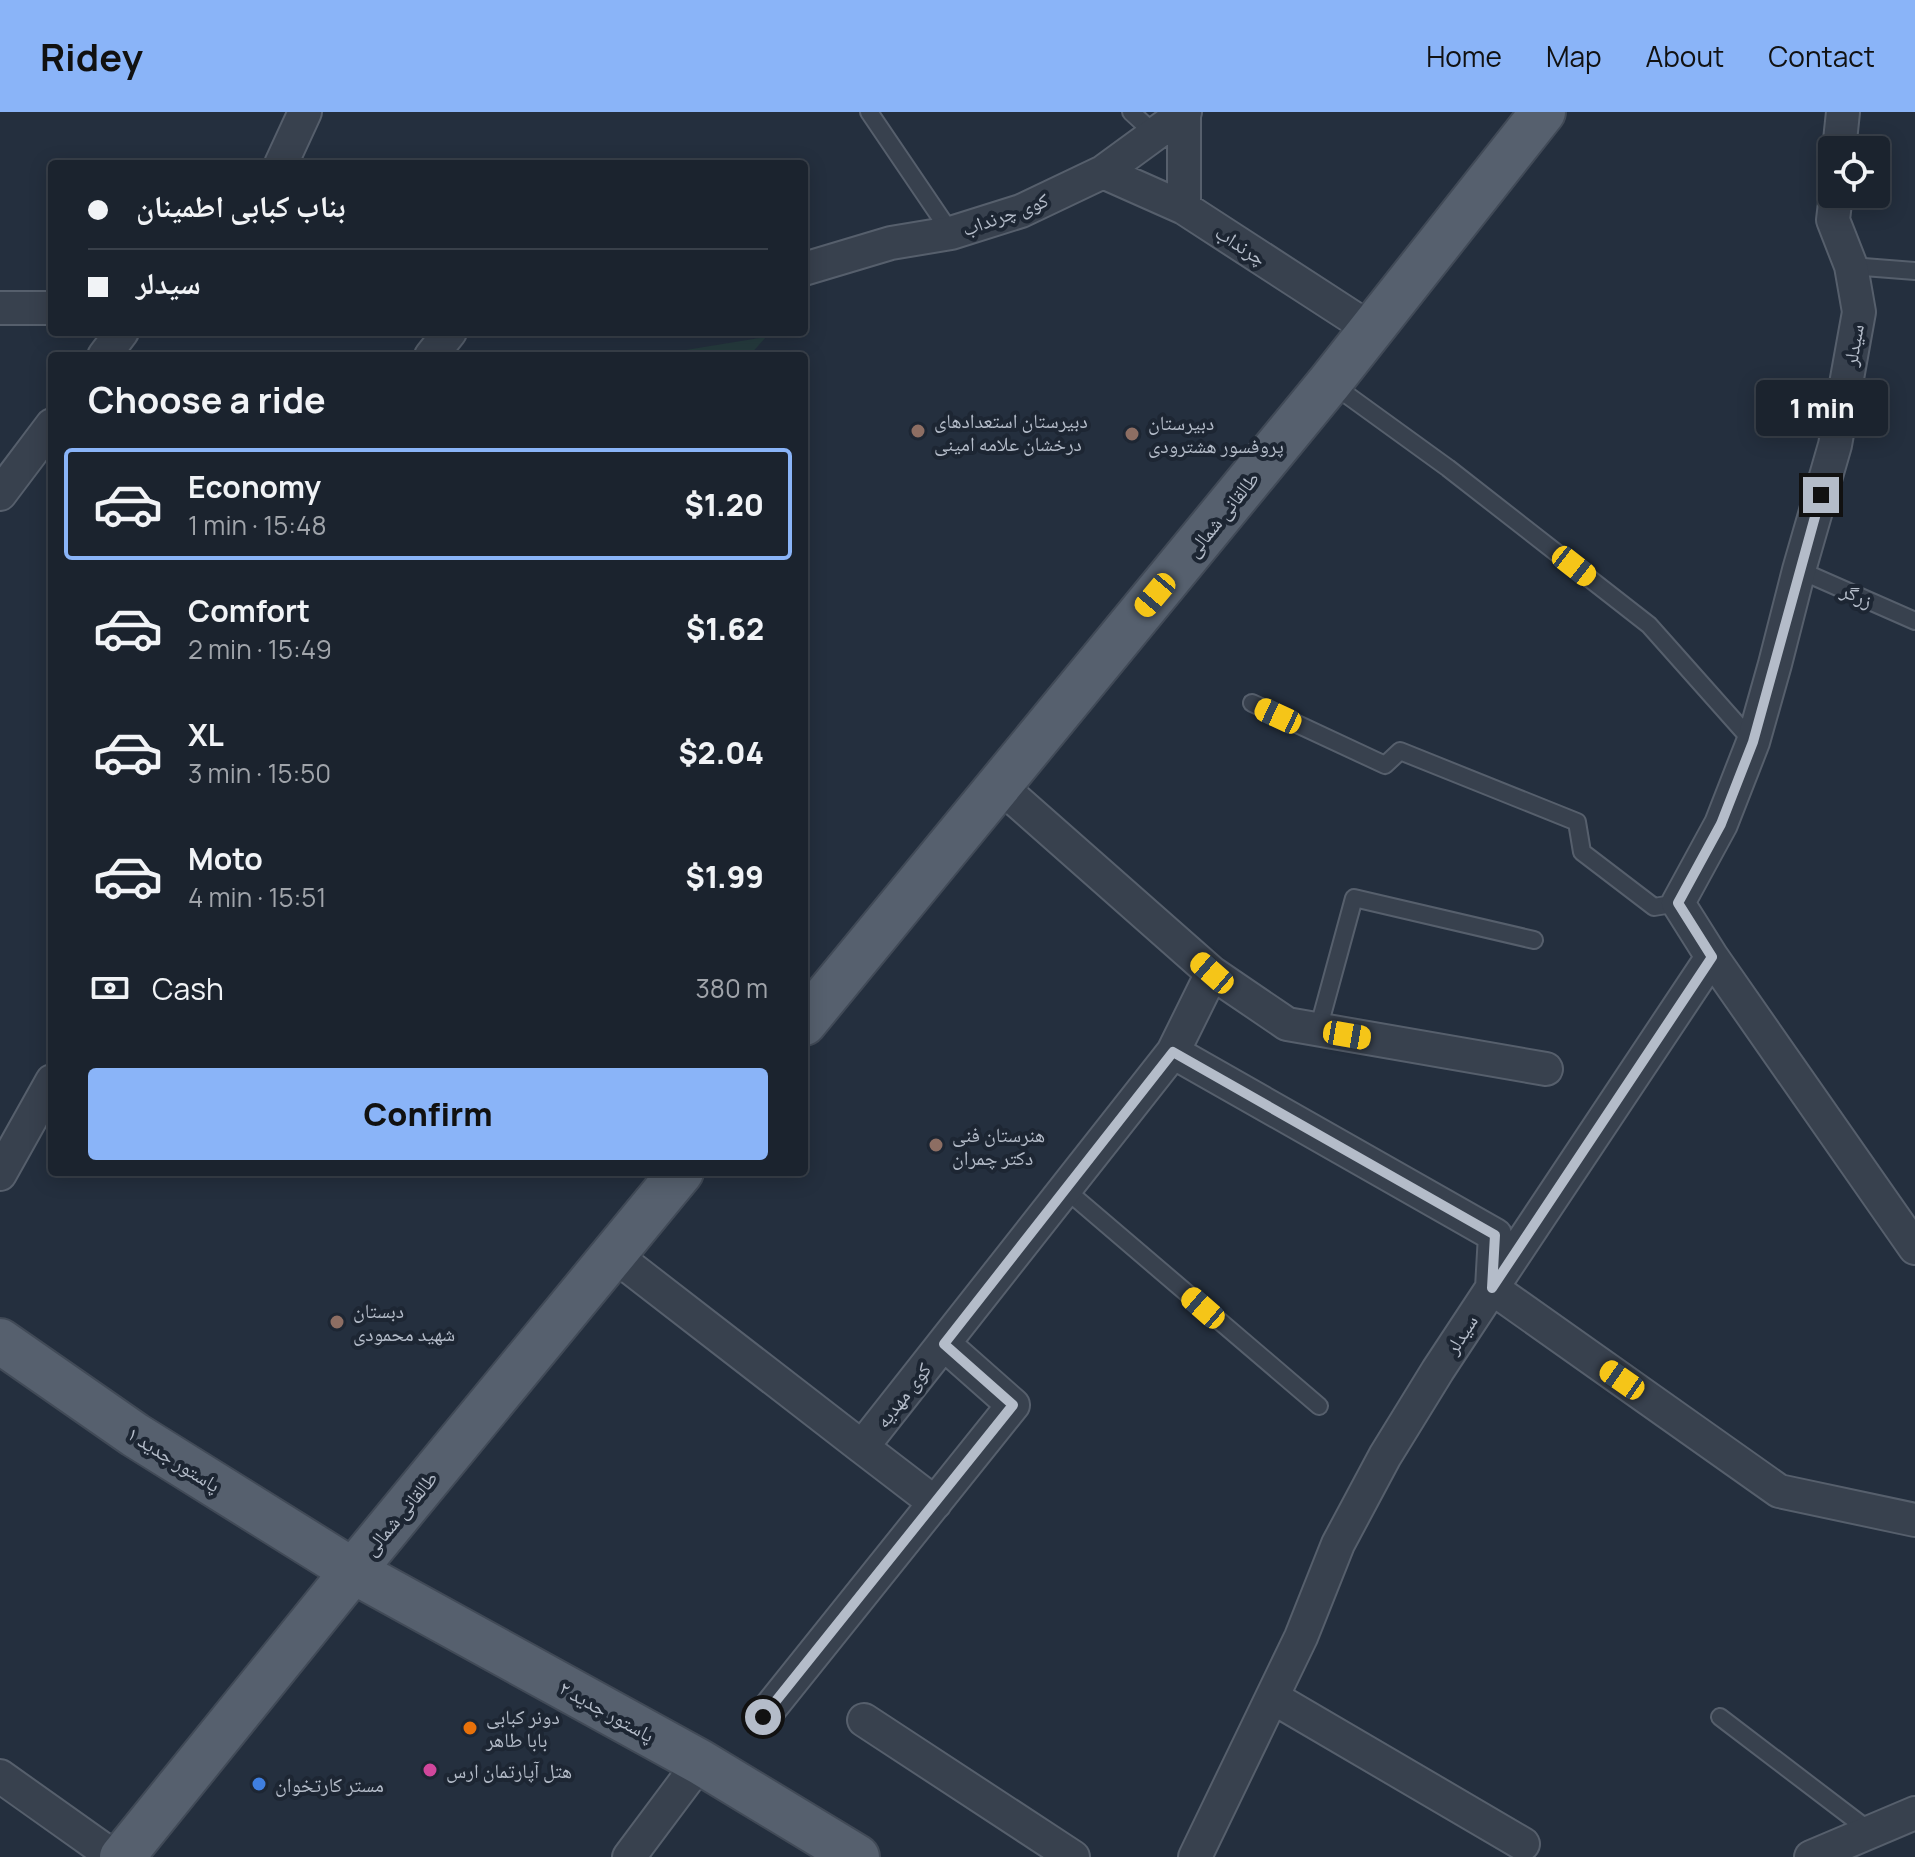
<!DOCTYPE html>
<meta charset="utf-8">
<style>
:root{--surface:#1b232e;--page:#242b36;--text:#f1f3f6;--muted:#a0a4aa;--line:#39404a;--accent:#8ab4f8}
body{margin:0;font-family:Manrope,"Noto Naskh Arabic",sans-serif;background:var(--page);color:var(--text);height:100vh;display:flex;flex-direction:column;font-size:30px;white-space:nowrap}
*{box-sizing:border-box;margin:0}
p{font-size:26px;color:var(--muted)}
.icon{flex:none;width:44px;height:44px;fill:none;stroke:currentColor;stroke-width:2;stroke-linecap:round;stroke-linejoin:round}
.map{position:relative;flex:1;overflow:hidden}
.sheet{position:absolute;left:48px;top:240px;width:760px;height:824px;display:flex;flex-direction:column;background:var(--surface);border-radius:8px;box-shadow:0 4px 20px #0003,0 0 0 2px var(--line)}
.sheet>*{flex:none}
.banner{position:absolute;left:48px;top:48px;width:760px;height:176px;border-radius:8px;box-shadow:0 4px 20px #0003,0 0 0 2px var(--line);display:grid;align-content:center;height:176px;padding:0 40px;background:var(--surface)}
.controls{position:absolute;left:1818px;top:24px;display:grid;gap:16px}
.controls a{display:grid;place-items:center;width:72px;height:72px;border-radius:8px;background:var(--surface);box-shadow:0 4px 20px #0003,0 0 0 2px var(--line);font-size:40px}
.end{position:absolute;width:36px;height:36px;margin:-18px;border:10px solid #b4bcc9;background:#111;box-shadow:0 0 0 4px #111}
.from{border-radius:50%}
.bubble{position:absolute;height:56px;border-radius:8px;background:var(--surface);box-shadow:0 4px 20px #0003,0 0 0 2px var(--line);font-size:26px;font-weight:800;line-height:56px;text-align:center}
.car{position:absolute;width:24px;height:48px;margin:-24px -12px;border-radius:10px;box-shadow:0 0 6px 2px #0007;background:linear-gradient(#f5c518 24%,#345 0 40%,#f5c518 0 76%,#345 0 86%,#f5c518 0)}
.banner b{display:flex;align-items:center;gap:28px;height:76px;font-size:30px}
.banner b+b{border-top:2px solid var(--line)}
.banner i{width:20px;height:20px;background:var(--text)}
ul{padding:0;list-style:none}
li{display:flex;align-items:center;gap:24px;height:112px;margin:0 16px 12px;padding:0 24px;border:4px solid transparent;border-radius:8px}
li div{flex:1}
li b{display:block;font-size:30px}
li em{font-style:normal;font-weight:800}
li.current{border-color:var(--accent)}
li>.icon{width:72px;height:72px;stroke-width:1.5}
h2{padding:0 40px;font-size:36px;line-height:96px}
.pay{display:flex;align-items:center;gap:20px;height:88px;padding:0 40px;font-size:30px}
.pay p{margin-inline-start:auto}
.cta{display:flex;gap:16px;margin-top:auto;padding:16px 40px}
.cta a{flex:1;height:92px;border-radius:8px;background:var(--accent);color:#111;font-size:32px;font-weight:800;line-height:92px;text-align:center}
header{display:flex;align-items:center;gap:48px;box-sizing:border-box;height:112px;padding:0 40px;background:var(--accent);color:#111}
header strong{font-size:38px}
nav{display:flex;gap:44px;margin-inline-start:auto;font-size:28px}
.map>svg:first-child{display:block}
.green{fill:#263c3f}
.lines{fill:none;stroke-linecap:round;stroke-linejoin:round}
.service-casing{stroke:#565f6c;stroke-width:20}
.minor-casing{stroke:#565f6c;stroke-width:36}
.primary-casing{stroke:#414a57;stroke-width:48}
.service{stroke:#38414e;stroke-width:16}
.minor{stroke:#38414e;stroke-width:32}
.primary{stroke:#56606e;stroke-width:44}
.route{stroke:#b4bcc9;stroke-width:10}
.education-dot{fill:#8d6e63;stroke:#1d2633;stroke-width:3}
.food-dot{fill:#e8710a;stroke:#1d2633;stroke-width:3}
.hotel-dot{fill:#d1479c;stroke:#1d2633;stroke-width:3}
.shop-dot{fill:#3f7fe0;stroke:#1d2633;stroke-width:3}
.labels{text-anchor:middle;dominant-baseline:central;stroke-width:8;stroke-linejoin:round;paint-order:stroke}
.street-label{font-size:20px;fill:#b4bcc9;stroke:#1d2633}
.poi-label{font-size:20px;fill:#b4bcc9;stroke:#1d2633;text-anchor:start}
</style>
<header>
<strong>Ridey</strong>
<nav><a>Home</a><a>Map</a><a>About</a><a>Contact</a></nav>
</header>
<div class="map">
<svg width="1915" height="1745" viewBox="0 0 1915 1745">
<rect width="100%" height="100%" fill="#242f3e"/>
<!-- green -->
<path class="green" d="M 766,225 L 749,244 L 649,244 Z"/>
<g class="lines">
<!-- service casing -->
<g class="service-casing">
<path id="service" d="M 869,0 L 951,121
M 1131,0 L 1155,22
M 1851,154 L 1915,159
M 1332,272 L 1448,356 L 1649,513 L 1753,630
M 1799,458 L 1915,509
M 1252,591 L 1385,653 L 1400,639 L 1577,710 L 1582,740 L 1654,795 L 1678,791
M 1318,918 L 1354,786 L 1534,828
M 1065,1077 L 1319,1294
M 1720,1605 L 1871,1720"/>
</g>
<!-- minor casing -->
<g class="minor-casing">
<path id="minor" d="M 1839,38 L 1843,0
M 281,52 L 305,0
M 1103,60 L 1184,96 L 1372,218
M 1184,96 L 1184,1
M 804,157 L 891,131 L 951,121 L 1021,99 L 1103,60 L 1185,0
M 0,196 L 52,196
M 104,244 L 122,220
M 431,244 L 450,220
M 0,382 L 52,313
M 999,673 L 1212,861 L 1287,912 L 1546,957
M 1712,845 L 1915,1136
M 1173,940 L 1495,1123 L 1492,1176 L 1779,1379 L 1915,1408
M 0,1062 L 52,969
M 614,1143 L 862,1335 L 1173,940 L 1212,861
M 862,1335 L 935,1391
M 1272,1585 L 1523,1732
M 763,1605 L 1013,1293 L 944,1232
M 864,1608 L 1073,1745
M 0,1664 L 114,1745
M 629,1745 L 700,1650
M 1195,1745 L 1301,1525 L 1338,1432 L 1385,1344 L 1438,1258 L 1492,1176 L 1712,845 L 1678,791 L 1721,712 L 1753,630 L 1775,552 L 1799,458 L 1835,333 L 1859,200 L 1851,154 L 1833,108 L 1836,82
M 1811,1745 L 1915,1701"/>
</g>
<!-- primary casing -->
<g class="primary-casing">
<path id="primary" d="M 804,911 L 1330,270 L 1543,0
M 0,1229 L 135,1323 L 353,1459 L 700,1650 L 857,1745
M 122,1745 L 353,1459 L 681,1060"/>
</g>
<!-- service -->
<use href="#service" class="service"/>
<!-- minor -->
<use href="#minor" class="minor"/>
<!-- primary -->
<use href="#primary" class="primary"/>
</g>
<g class="lines">
<!-- route -->
<path class="route" d="M 763,1605 L 1013,1293 L 944,1232 L 1173,940 L 1495,1123 L 1492,1176 L 1712,845 L 1678,791 L 1721,712 L 1753,630 L 1821,383"/>
</g>
<!-- markers -->
<g class="education-dot">
<circle cx="918" cy="319" r="8"/>
<circle cx="1132" cy="322" r="8"/>
<circle cx="936" cy="1033" r="8"/>
<circle cx="337" cy="1210" r="8"/>
</g>
<circle class="food-dot" cx="470" cy="1616" r="8"/>
<circle class="hotel-dot" cx="430" cy="1658" r="8"/>
<circle class="shop-dot" cx="259" cy="1672" r="8"/>
<g class="labels">
<!-- street labels -->
<g class="street-label">
<text transform="translate(1005 102) rotate(-20)">کوی چرنداب</text>
<text transform="translate(1241 133) rotate(33)">چرنداب</text>
<text transform="translate(1853 233) rotate(-80)">سیدلر</text>
<text transform="translate(1222 402) rotate(-51)">طالقانی شمالی</text>
<text transform="translate(1857 483) rotate(24)">زرگر</text>
<text transform="translate(1461 1222) rotate(-57)">سیدلر</text>
<text transform="translate(903 1283) rotate(-52)">کوی ‌‌‌مهدیه</text>
<text transform="translate(174 1347) rotate(32)">پاستور جدید ۱</text>
<text transform="translate(400 1401) rotate(-50)">طالقانی شمالی</text>
<text transform="translate(607 1599) rotate(29)">پاستور جدید ۲</text>
</g>
<!-- poi labels -->
<g class="poi-label">
<text x="934" y="308">دبیرستان استعدادهای<tspan x="934" dy="23">درخشان علامه امینی</tspan></text>
<text x="1148" y="310">دبیرستان<tspan x="1148" dy="23">پروفسور هشترودی</tspan></text>
<text x="952" y="1022">هنرستان فنی<tspan x="952" dy="23">دکتر چمران</tspan></text>
<text x="353" y="1198">دبستان<tspan x="353" dy="23">شهید محمودی</tspan></text>
<text x="486" y="1604">دونر کبابی<tspan x="486" dy="23">بابا طاهر</tspan></text>
<text x="446" y="1658">هتل آپارتمان ارس</text>
<text x="275" y="1672">مستر کارتخوان</text>
</g>
</g>
</svg>
<div class="controls">
<a><svg class="icon" aria-label="locate" viewBox="0 0 24 24"><circle cx="12" cy="12" r="6"/><path d="M12 2v4M12 18v4M2 12h4M18 12h4"/></svg></a>
</div>
<i class="end from" style="left:763px;top:1605px"></i>
<i class="end" style="left:1821px;top:383px"></i>
<div class="bubble" style="left:1756px;top:268px;width:132px">1 min</div>
<i class="car" style="left:1574px;top:454px;rotate:128deg"></i>
<i class="car" style="left:1155px;top:483px;rotate:220deg"></i>
<i class="car" style="left:1278px;top:604px;rotate:295deg"></i>
<i class="car" style="left:1212px;top:861px;rotate:311deg"></i>
<i class="car" style="left:1347px;top:923px;rotate:100deg"></i>
<i class="car" style="left:1203px;top:1196px;rotate:311deg"></i>
<i class="car" style="left:1622px;top:1268px;rotate:305deg"></i>
<div class="banner">
<b><i class="from"></i>بناب کبابی اطمینان</b>
<b><i></i>سیدلر</b>
</div>
<section class="sheet">
<h2>Choose a ride</h2>
<ul>
<li class="current"><svg class="icon" aria-label="car" viewBox="0 0 24 24"><path d="M5 17H2v-5l4-1 3-4h7l3 4 3 1v5h-3M9 17h6M6 11h13"/><circle cx="7" cy="17" r="2"/><circle cx="17" cy="17" r="2"/></svg><div><b>Economy</b><p>1 min · 15:48</p></div><em>$1.20</em></li>
<li><svg class="icon" aria-label="car" viewBox="0 0 24 24"><path d="M5 17H2v-5l4-1 3-4h7l3 4 3 1v5h-3M9 17h6M6 11h13"/><circle cx="7" cy="17" r="2"/><circle cx="17" cy="17" r="2"/></svg><div><b>Comfort</b><p>2 min · 15:49</p></div><em>$1.62</em></li>
<li><svg class="icon" aria-label="car" viewBox="0 0 24 24"><path d="M5 17H2v-5l4-1 3-4h7l3 4 3 1v5h-3M9 17h6M6 11h13"/><circle cx="7" cy="17" r="2"/><circle cx="17" cy="17" r="2"/></svg><div><b>XL</b><p>3 min · 15:50</p></div><em>$2.04</em></li>
<li><svg class="icon" aria-label="car" viewBox="0 0 24 24"><path d="M5 17H2v-5l4-1 3-4h7l3 4 3 1v5h-3M9 17h6M6 11h13"/><circle cx="7" cy="17" r="2"/><circle cx="17" cy="17" r="2"/></svg><div><b>Moto</b><p>4 min · 15:51</p></div><em>$1.99</em></li>
</ul>
<div class="pay"><svg class="icon" aria-label="cash" viewBox="0 0 24 24"><path d="M3 7h18v10H3z"/><circle cx="12" cy="12" r="2"/></svg>Cash<p>380 m</p></div>
<div class="cta"><a>Confirm</a></div>
</section>
</div>
